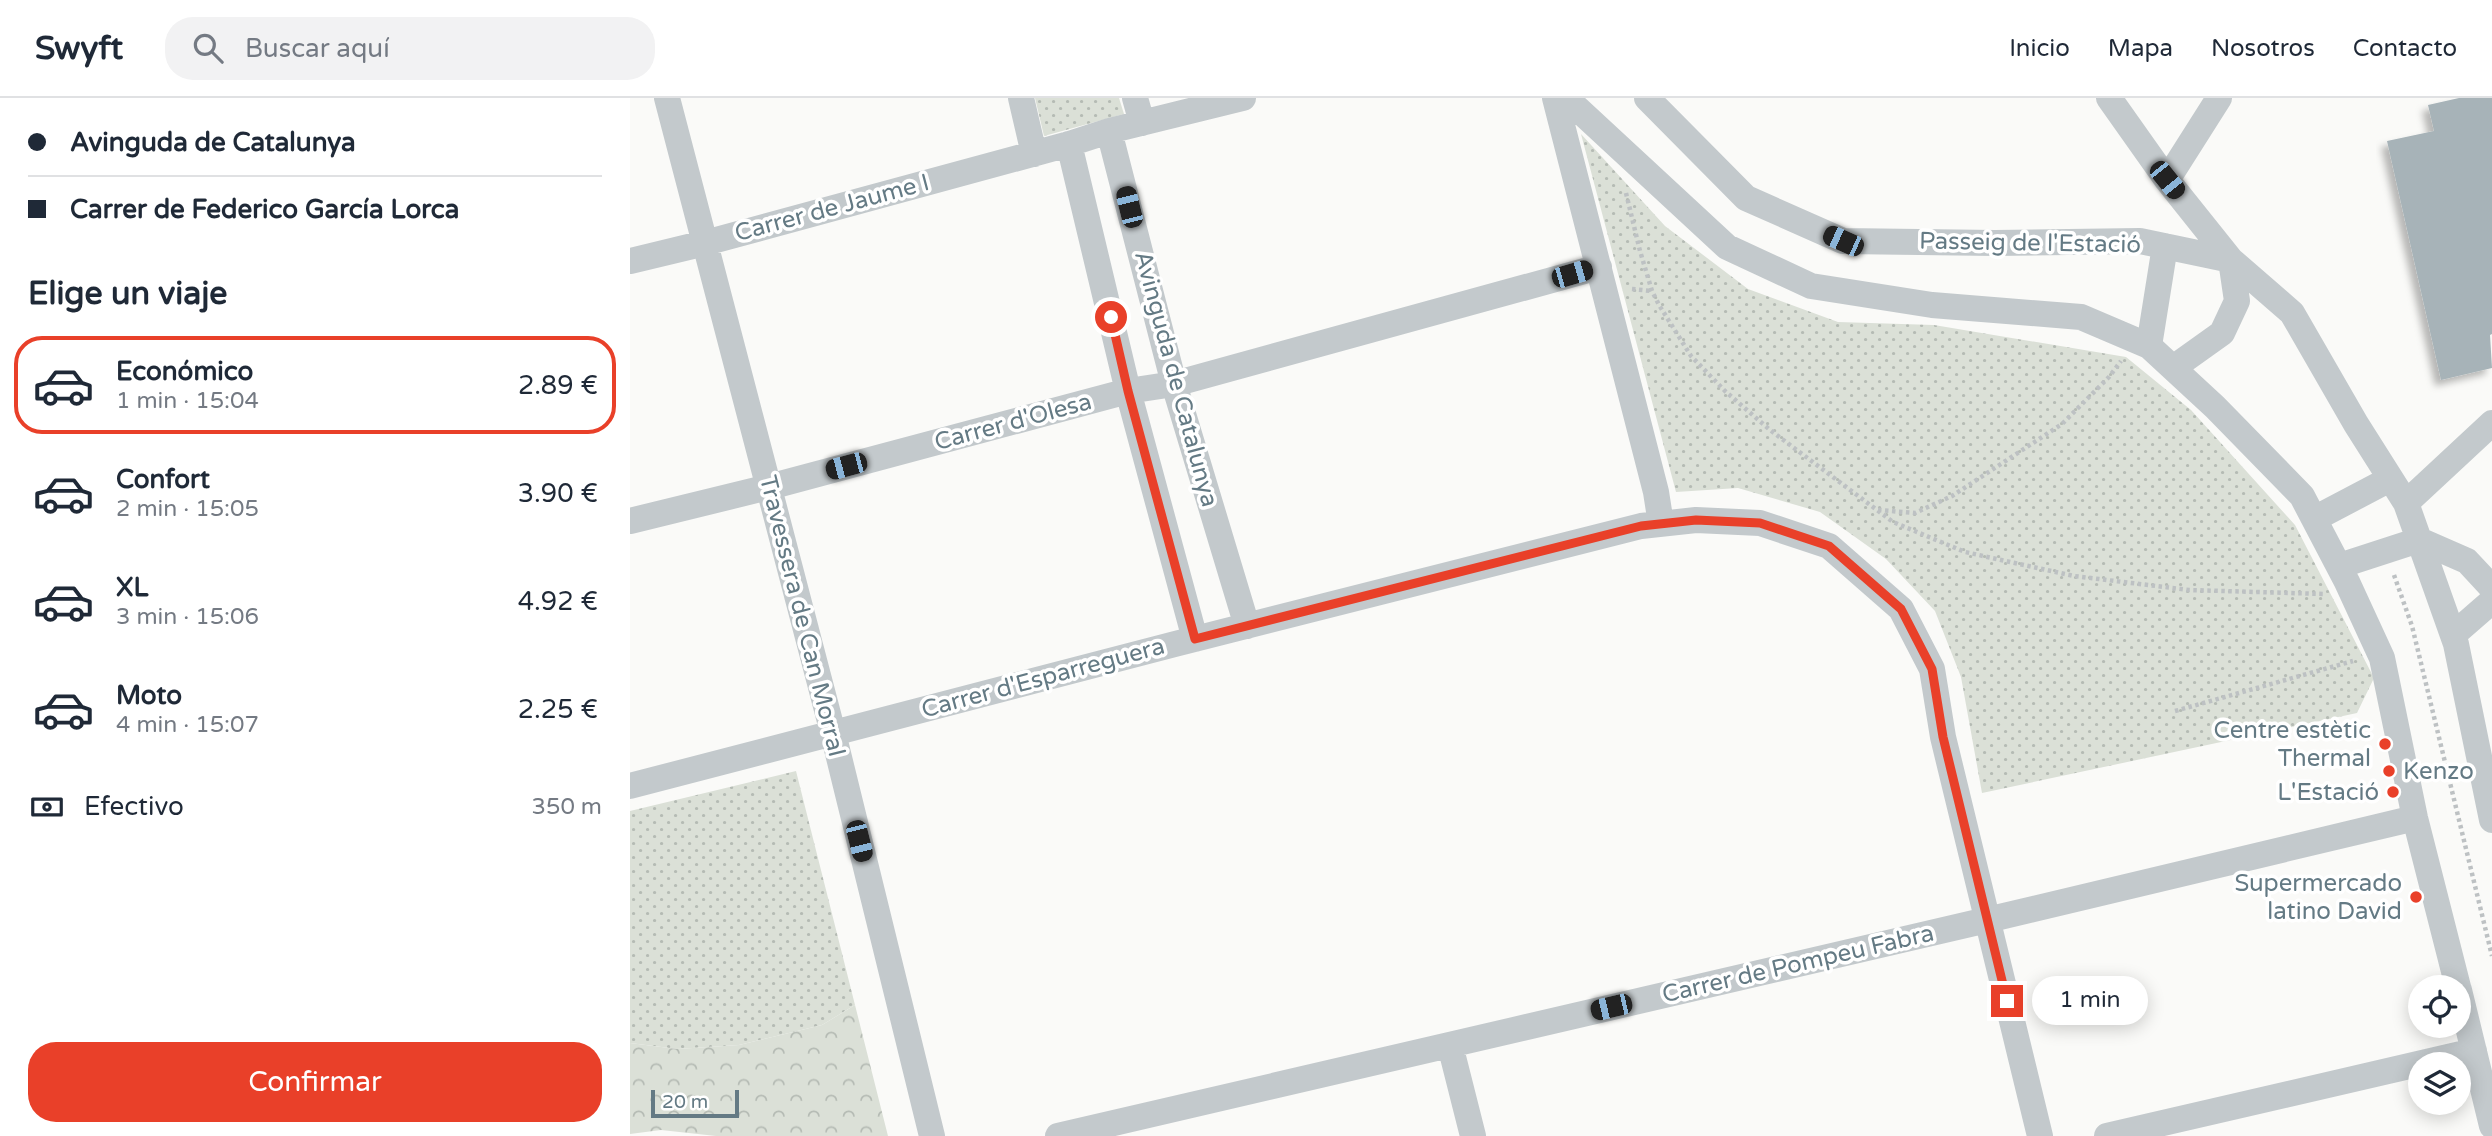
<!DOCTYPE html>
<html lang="es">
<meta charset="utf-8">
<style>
:root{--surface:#fff;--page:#f2f2f3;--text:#1f2937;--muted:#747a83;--line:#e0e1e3;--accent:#e94029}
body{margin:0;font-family:"Varela Round",sans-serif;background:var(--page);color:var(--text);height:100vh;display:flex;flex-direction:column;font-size:26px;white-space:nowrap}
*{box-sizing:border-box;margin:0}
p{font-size:23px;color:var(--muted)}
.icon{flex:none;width:38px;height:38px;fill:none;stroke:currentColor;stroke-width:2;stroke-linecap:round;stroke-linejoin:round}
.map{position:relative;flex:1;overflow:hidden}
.side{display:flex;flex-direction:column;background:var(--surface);width:630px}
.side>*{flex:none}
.top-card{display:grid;align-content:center;height:154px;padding:0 28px;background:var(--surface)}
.fabs{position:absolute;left:1778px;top:877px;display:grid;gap:14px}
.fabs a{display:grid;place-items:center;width:63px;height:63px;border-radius:50%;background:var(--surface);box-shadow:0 4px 18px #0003;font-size:35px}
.scale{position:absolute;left:21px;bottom:18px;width:88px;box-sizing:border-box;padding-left:7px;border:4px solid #647a84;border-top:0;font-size:19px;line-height:24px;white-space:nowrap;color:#647a84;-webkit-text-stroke:5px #fff;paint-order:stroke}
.end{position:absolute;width:32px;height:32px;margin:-16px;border:9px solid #e94029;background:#fff;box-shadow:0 0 0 4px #fff}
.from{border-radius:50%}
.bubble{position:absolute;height:49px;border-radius:24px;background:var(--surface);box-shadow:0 4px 18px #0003;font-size:23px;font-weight:600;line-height:49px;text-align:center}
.car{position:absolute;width:21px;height:42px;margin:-21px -10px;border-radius:9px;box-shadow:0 0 5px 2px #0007;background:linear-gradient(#222 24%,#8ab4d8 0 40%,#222 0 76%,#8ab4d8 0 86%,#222 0)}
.top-card b{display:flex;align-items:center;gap:24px;height:66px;font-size:26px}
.top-card b+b{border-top:2px solid var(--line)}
.top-card i{width:18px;height:18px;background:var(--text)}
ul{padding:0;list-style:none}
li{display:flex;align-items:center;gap:21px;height:98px;margin:0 14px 10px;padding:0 14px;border:4px solid transparent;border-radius:28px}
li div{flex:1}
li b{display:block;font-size:26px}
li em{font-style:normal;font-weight:600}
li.current{border-color:var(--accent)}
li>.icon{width:63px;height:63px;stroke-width:1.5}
h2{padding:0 28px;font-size:32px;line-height:84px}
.pay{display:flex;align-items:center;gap:18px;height:77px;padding:0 28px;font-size:26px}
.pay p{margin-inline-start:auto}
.primary-button{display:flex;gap:14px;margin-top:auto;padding:14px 28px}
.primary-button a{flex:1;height:80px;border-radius:28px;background:var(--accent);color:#fff;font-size:28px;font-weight:600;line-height:80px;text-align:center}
header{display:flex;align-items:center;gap:42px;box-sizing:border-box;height:98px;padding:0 35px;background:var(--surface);border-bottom:2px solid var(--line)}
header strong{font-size:33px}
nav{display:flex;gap:38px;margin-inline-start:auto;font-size:24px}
.search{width:490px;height:63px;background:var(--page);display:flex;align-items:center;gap:18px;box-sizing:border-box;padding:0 24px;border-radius:28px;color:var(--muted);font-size:26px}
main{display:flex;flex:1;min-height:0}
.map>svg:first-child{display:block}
.green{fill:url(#green-dots)}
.forest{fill:url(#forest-crowns)}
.building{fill:#a7b3b8;filter:url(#shadow)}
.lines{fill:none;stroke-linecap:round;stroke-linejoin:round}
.path{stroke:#bdc1c3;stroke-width:4.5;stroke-dasharray:3.5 3.5;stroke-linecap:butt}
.street{stroke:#c3c9cc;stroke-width:26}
.route{stroke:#e94029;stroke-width:9}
.poi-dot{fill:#e94029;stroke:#fff;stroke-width:2.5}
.labels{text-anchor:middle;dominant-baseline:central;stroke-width:7;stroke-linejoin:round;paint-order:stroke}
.street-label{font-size:24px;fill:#647a84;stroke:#fff}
.poi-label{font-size:24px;fill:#647a84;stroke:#fff;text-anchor:end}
</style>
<header>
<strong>Swyft</strong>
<div class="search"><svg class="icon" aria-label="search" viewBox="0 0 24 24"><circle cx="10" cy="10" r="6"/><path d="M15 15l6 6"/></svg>Buscar aquí</div>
<nav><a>Inicio</a><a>Mapa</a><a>Nosotros</a><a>Contacto</a></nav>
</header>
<main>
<section class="side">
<div class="top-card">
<b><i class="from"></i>Avinguda de Catalunya</b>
<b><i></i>Carrer de Federico García Lorca</b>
</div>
<h2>Elige un viaje</h2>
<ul>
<li class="current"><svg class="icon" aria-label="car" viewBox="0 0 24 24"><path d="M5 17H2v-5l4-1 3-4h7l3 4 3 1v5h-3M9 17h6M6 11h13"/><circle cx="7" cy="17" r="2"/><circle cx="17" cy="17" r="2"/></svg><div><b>Económico</b><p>1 min · 15:04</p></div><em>2.89 €</em></li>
<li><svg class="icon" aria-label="car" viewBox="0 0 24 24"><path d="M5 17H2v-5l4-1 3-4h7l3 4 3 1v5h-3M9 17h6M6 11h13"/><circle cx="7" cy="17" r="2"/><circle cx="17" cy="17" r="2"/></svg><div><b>Confort</b><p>2 min · 15:05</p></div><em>3.90 €</em></li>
<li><svg class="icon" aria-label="car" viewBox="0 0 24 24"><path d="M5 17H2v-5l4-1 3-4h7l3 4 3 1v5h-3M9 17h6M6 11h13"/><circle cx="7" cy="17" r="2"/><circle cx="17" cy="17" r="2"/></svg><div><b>XL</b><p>3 min · 15:06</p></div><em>4.92 €</em></li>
<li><svg class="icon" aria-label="car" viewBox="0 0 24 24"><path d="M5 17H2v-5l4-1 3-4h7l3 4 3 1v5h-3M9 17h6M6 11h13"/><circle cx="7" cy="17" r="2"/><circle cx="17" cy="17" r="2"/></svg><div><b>Moto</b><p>4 min · 15:07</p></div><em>2.25 €</em></li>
</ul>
<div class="pay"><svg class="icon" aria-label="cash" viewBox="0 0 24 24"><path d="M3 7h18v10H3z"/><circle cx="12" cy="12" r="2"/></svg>Efectivo<p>350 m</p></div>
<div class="primary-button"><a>Confirmar</a></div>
</section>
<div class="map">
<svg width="1862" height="1038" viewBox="0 0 1862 1038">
<defs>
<pattern id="green-dots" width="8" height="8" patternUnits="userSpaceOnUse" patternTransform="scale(1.75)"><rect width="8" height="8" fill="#dbe0d7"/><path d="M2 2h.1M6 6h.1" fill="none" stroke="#b5bbb4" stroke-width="1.8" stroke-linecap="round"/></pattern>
<pattern id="forest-crowns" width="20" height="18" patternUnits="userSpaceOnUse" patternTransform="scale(1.75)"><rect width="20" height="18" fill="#dbe0d7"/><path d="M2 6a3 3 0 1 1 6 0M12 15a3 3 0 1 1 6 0" fill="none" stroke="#b5bbb4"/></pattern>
<filter id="shadow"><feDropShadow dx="-6" dy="6" stdDeviation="3.5" flood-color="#0004"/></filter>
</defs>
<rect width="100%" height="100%" fill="#fafaf8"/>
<!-- green -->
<path class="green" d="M 405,0 L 489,0 L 494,16 L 414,38 Z
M 951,36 L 1035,128 L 1118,191 L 1208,224 L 1304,227 L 1496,259 L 1561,312 L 1665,427 L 1744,580 L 1727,615 L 1352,695 L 1331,579 L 1305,513 L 1256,461 L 1190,414 L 1108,390 L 1046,394 Z
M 166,673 L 225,907 L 192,927 L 109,947 L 47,951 L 0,945 L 0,713 Z"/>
<!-- forest -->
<path class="forest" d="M 225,907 L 258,1038 L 86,1038 L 31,1032 L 0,1036 L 0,945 L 47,951 L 109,947 L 192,927 Z"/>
<!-- building -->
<path class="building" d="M 1829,0 L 1862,0 L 1862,236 L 1860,237 L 1862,270 L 1811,282 L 1757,43 L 1804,33 L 1798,7 Z"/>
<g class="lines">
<!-- path -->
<path class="path" d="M 996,95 L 1010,153 L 1022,193 L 1029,207 L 1061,258 L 1095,293 L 1140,332 L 1263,424 L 1335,454 L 1444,478 L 1559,492 L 1694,496
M 1002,191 L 1022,193
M 1248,412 L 1285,415 L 1322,398 L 1432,326 L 1479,279 L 1491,263
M 1764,477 L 1782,528 L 1862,858
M 1545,613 L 1723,563"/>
<!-- street -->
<path class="street" d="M 37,0 L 203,635 L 302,1038
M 391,0 L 404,56
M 505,0 L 512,25
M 925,0 L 1026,394 L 1031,426
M 936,0 L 1097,149 L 1181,188 L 1302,207 L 1451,219 L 1519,248 L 1585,309 L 1672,398 L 1717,484 L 1752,560 L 1785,720 L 1828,889
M 1017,0 L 1116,100 L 1213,143 L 1365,145 L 1510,143 L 1601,162 L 1662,215 L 1726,326 L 1776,405 L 1826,546 L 1862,722
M 1479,0 L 1537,82
M 479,33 L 544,286 L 617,528
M 439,46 L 498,293 L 565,541
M 0,163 L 75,145 L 439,46 L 479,33 L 613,0
M 1519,248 L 1535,148
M 1543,270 L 1592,235 L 1607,203 L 1601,162 L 1537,82 L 1589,0
M 1776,405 L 1862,325
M 1684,421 L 1760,381
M 0,423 L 139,389 L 498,293 L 544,286 L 969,169
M 1789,442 L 1837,463 L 1862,490
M 1709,468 L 1789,442
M 1823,537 L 1862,503
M 0,688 L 545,546 L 1011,428 L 1066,422 L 1130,425 L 1199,448 L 1271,511 L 1302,571 L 1313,639 L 1410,1038
M 1829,892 L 1862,1028
M 820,947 L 843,1038
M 428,1038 L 1357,822 L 1785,720
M 1477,1038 L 1844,953"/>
</g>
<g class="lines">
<!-- route -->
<path class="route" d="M 481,219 L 498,293 L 565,541 L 1011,428 L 1066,422 L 1130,425 L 1199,448 L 1271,511 L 1302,571 L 1313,639 L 1377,903"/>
</g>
<!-- markers -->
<g class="poi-dot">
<circle cx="1755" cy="646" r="7"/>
<circle cx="1759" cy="673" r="7"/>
<circle cx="1763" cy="694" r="7"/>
<circle cx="1786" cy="799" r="7"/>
</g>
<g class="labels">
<!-- street labels -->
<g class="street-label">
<text transform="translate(202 110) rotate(-15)">Carrer de Jaume I</text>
<text transform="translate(1400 145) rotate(1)">Passeig de l'Estació</text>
<text transform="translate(546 281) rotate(75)">Avinguda de Catalunya</text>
<text transform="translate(383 324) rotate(-15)">Carrer d'Olesa</text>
<text transform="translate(172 518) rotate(76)">Travessera de Can Morral</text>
<text transform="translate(413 580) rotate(-15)">Carrer d'Esparreguera</text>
<text transform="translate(1168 866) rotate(-13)">Carrer de Pompeu Fabra</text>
</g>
<!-- poi labels -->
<g class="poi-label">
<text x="1741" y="632">Centre estètic<tspan x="1741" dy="28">Thermal</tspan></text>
<text x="1773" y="673" text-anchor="start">Kenzo</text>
<text x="1749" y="694">L'Estació</text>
<text x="1772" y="785">Supermercado<tspan x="1772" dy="28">latino David</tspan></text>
</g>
</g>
</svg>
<div class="fabs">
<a><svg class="icon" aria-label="locate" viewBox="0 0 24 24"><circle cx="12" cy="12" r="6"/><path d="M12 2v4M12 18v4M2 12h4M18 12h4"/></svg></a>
<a><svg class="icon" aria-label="layers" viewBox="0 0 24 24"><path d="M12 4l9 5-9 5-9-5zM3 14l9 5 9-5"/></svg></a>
</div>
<div class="scale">20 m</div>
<i class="end from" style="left:481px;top:219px"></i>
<i class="end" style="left:1377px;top:903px"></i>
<div class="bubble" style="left:1402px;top:878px;width:116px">1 min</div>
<i class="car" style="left:1537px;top:82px;rotate:141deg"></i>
<i class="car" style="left:499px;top:109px;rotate:346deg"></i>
<i class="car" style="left:1213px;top:143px;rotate:294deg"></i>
<i class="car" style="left:942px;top:176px;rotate:74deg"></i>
<i class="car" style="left:216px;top:368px;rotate:255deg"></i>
<i class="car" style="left:229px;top:743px;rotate:166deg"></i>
<i class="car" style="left:981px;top:909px;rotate:257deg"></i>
</div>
</main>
